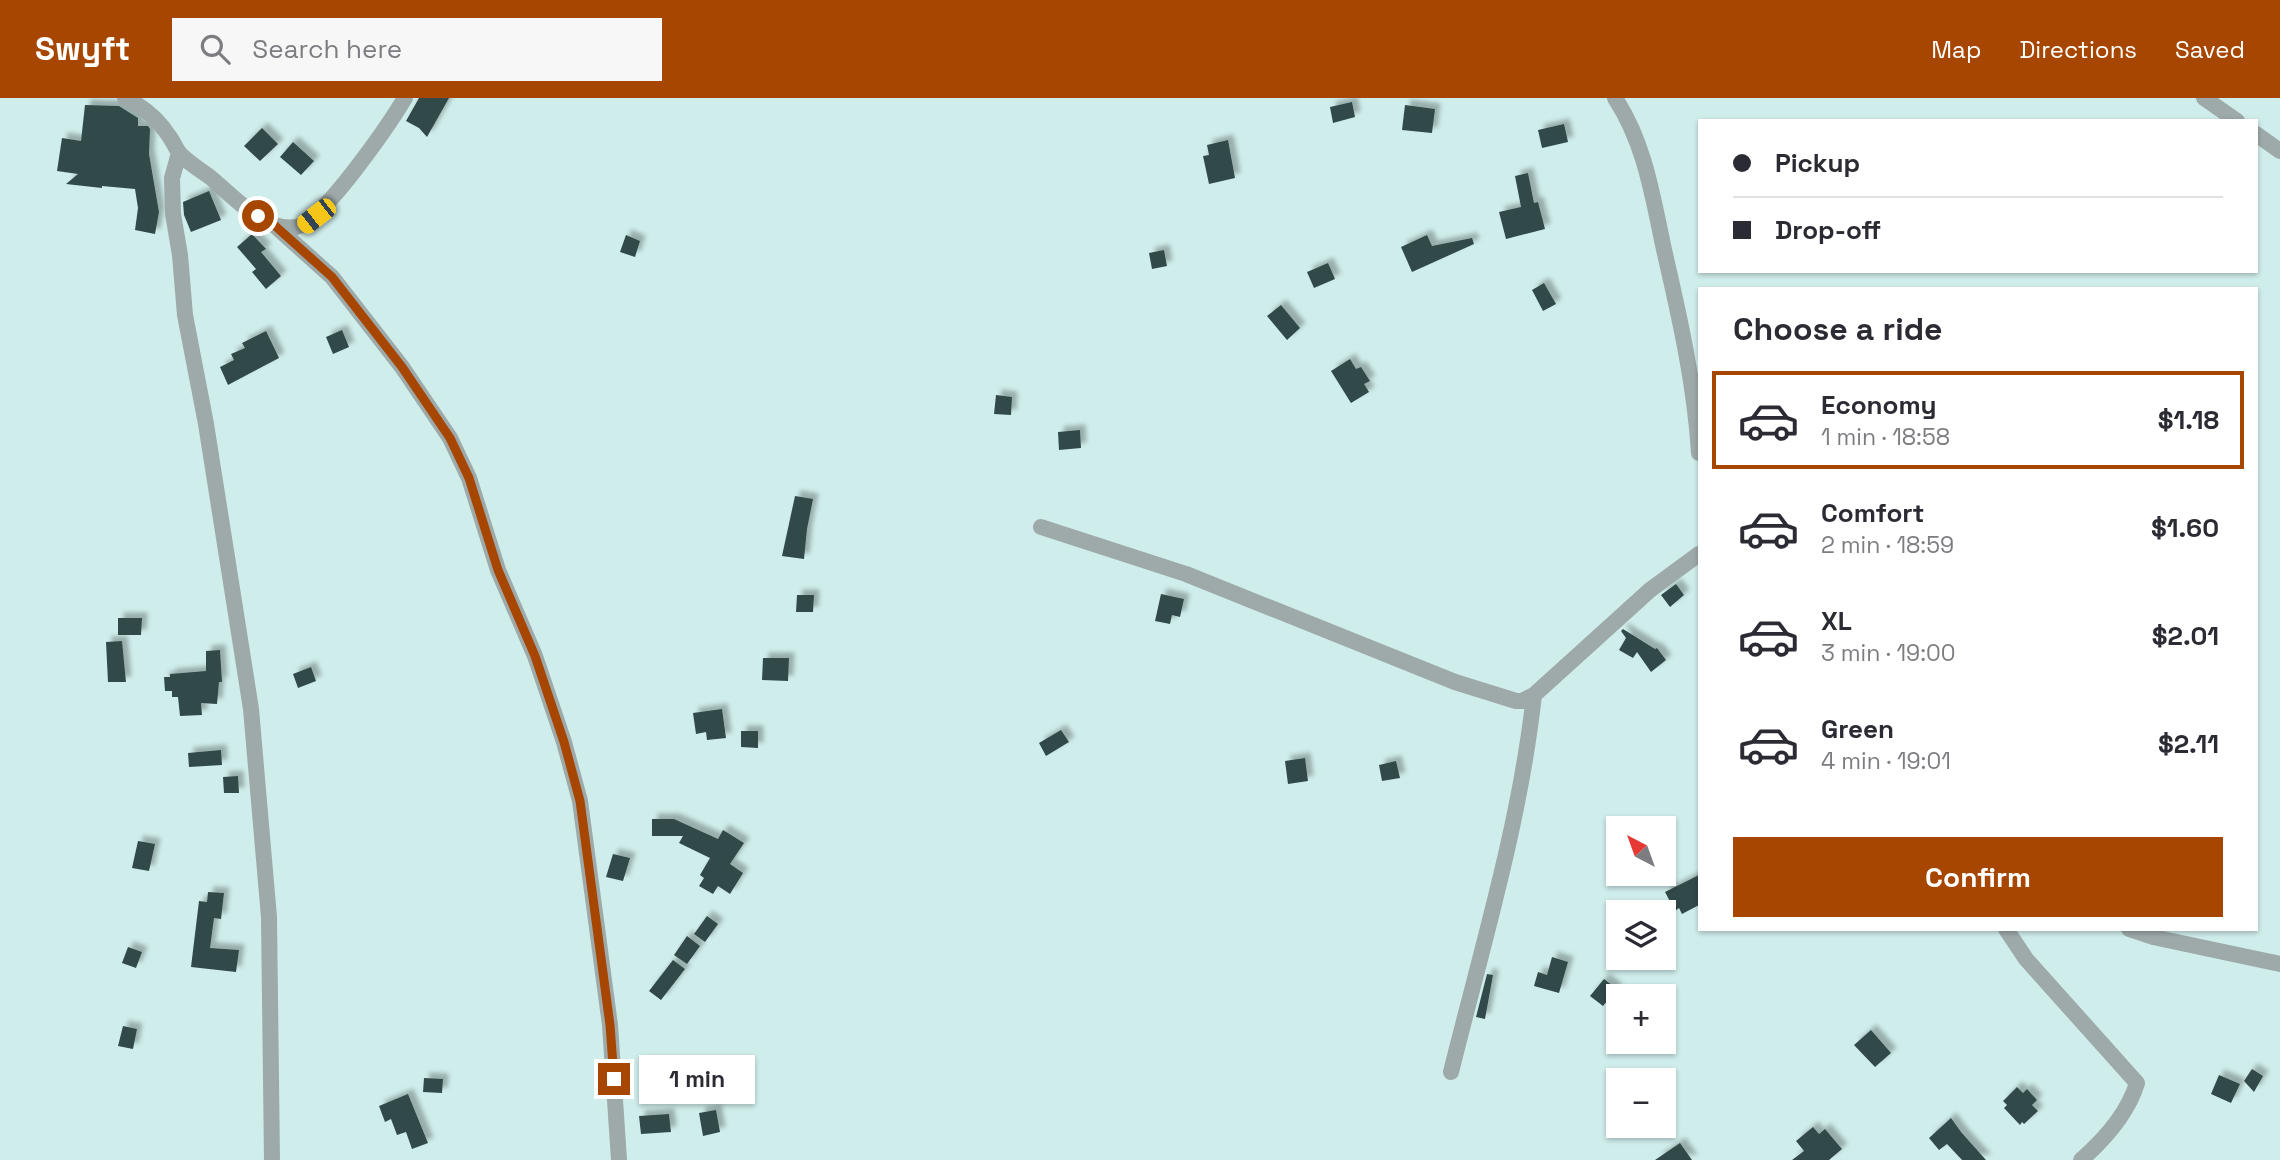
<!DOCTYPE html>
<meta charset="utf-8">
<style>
:root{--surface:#fff;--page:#f7f7f7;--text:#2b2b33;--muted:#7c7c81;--line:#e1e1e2;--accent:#a74600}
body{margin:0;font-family:"Space Grotesk",sans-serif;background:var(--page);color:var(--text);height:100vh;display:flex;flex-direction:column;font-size:26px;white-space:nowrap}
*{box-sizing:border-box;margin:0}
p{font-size:23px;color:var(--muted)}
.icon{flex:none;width:38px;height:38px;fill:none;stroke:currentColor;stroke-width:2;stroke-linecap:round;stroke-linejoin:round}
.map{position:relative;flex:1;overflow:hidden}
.details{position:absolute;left:1698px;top:189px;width:560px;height:644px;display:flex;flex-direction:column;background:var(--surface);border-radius:0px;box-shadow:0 2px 5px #0004}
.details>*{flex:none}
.hud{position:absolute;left:1698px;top:21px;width:560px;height:154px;border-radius:0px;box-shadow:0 2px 5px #0004;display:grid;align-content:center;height:154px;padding:0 35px;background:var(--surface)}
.needle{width:46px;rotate:319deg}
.fabs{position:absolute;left:1606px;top:718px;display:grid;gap:14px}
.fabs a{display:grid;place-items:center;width:70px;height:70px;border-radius:0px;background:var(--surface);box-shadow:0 2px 5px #0004;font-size:35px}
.end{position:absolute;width:32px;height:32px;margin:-16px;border:9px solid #a74600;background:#fff;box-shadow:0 0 0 4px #fff}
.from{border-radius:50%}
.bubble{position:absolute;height:49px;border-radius:0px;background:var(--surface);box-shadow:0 2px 5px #0004;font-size:23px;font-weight:600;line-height:49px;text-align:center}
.car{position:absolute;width:21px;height:42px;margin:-21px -10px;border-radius:9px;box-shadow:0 0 5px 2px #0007;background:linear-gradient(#f5c518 24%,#345 0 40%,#f5c518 0 76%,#345 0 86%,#f5c518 0)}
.hud b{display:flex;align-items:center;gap:24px;height:66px;font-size:26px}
.hud b+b{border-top:2px solid var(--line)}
.hud i{width:18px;height:18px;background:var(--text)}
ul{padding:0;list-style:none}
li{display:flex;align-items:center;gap:21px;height:98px;margin:0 14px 10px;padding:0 21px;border:4px solid transparent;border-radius:0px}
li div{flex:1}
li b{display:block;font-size:26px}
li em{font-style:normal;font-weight:600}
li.on{border-color:var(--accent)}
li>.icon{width:63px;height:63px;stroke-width:1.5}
h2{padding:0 35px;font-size:32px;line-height:84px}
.action{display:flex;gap:14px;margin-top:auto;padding:14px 35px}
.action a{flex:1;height:80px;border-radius:0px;background:var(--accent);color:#fff;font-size:28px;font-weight:600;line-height:80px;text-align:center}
header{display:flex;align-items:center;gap:42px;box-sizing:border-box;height:98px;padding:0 35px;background:var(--accent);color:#fff}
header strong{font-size:33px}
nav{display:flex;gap:38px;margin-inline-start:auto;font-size:24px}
.search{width:490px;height:63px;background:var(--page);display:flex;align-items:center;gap:18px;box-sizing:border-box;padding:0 24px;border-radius:0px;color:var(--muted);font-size:26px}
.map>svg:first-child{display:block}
.building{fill:#304a49;filter:url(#shadow)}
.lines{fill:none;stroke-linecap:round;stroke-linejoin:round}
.minor{stroke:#9daaa9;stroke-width:16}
.route{stroke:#a74600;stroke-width:9}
</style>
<header>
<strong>Swyft</strong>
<div class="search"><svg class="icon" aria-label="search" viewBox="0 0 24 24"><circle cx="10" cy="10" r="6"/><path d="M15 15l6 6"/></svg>Search here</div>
<nav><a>Map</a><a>Directions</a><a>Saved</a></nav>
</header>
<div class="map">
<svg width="2280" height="1062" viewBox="0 0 2280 1062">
<defs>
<filter id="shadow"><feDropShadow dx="5.5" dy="-5.5" stdDeviation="2" flood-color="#0004"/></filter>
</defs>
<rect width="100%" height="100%" fill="#cfedeb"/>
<!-- building -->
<path class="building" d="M 419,0 L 449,0 L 427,39 L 419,30 L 406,23 Z
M 1352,4 L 1355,19 L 1333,25 L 1330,9 Z
M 85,7 L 119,8 L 138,20 L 138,28 L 148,28 L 150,31 L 149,56 L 159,114 L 155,136 L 135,132 L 138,110 L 135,91 L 102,88 L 102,90 L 66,86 L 78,76 L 57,73 L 62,40 L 81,43 Z
M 1405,7 L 1435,11 L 1432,35 L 1402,32 Z
M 1564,26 L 1568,44 L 1542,50 L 1538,32 Z
M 262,30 L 278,46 L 260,63 L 244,48 Z
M 1228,42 L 1235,80 L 1209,86 L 1203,58 L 1209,57 L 1207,47 Z
M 293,44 L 314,63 L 301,77 L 280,59 Z
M 1528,75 L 1534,105 L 1538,104 L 1545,131 L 1506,141 L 1499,114 L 1521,109 L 1515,78 Z
M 209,93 L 221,122 L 191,134 L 184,117 L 183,104 Z
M 252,136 L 266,151 L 261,154 L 281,178 L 266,191 L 252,174 L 256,171 L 237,149 Z
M 626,137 L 640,143 L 635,159 L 620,154 Z
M 1427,137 L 1432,148 L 1472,140 L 1474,146 L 1412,174 L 1401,149 Z
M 1164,152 L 1167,168 L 1152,171 L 1149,155 Z
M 1328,165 L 1335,181 L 1314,190 L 1307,174 Z
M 1544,185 L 1556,206 L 1543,213 L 1532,192 Z
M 1281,207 L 1300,230 L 1287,242 L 1267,218 Z
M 342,232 L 349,249 L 333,256 L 326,239 Z
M 266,233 L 279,260 L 228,287 L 220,269 L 234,262 L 231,256 L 245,250 L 242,245 Z
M 1350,261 L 1356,271 L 1361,269 L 1370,283 L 1364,286 L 1369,294 L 1351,305 L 1331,273 Z
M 996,297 L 1012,299 L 1011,317 L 994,316 Z
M 1080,332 L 1081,350 L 1059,352 L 1058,334 Z
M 795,398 L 813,401 L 807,431 L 804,461 L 782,458 Z
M 1676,486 L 1684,497 L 1670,509 L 1661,497 Z
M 1161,496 L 1184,501 L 1180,519 L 1172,517 L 1170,526 L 1155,523 Z
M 797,497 L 814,497 L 813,514 L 796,514 Z
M 118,520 L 142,520 L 141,537 L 118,537 Z
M 1623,531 L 1655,551 L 1657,550 L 1666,562 L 1651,574 L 1637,554 L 1633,560 L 1619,552 L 1626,540 L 1621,533 Z
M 122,543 L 126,584 L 108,584 L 106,544 Z
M 220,552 L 222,584 L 219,584 L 217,606 L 201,605 L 202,617 L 180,618 L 178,599 L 172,599 L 172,593 L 165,593 L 164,579 L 170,579 L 170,576 L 206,573 L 206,553 Z
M 763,560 L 789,560 L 788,583 L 762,582 Z
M 311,569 L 316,583 L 298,590 L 293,576 Z
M 722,611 L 726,640 L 707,642 L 706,634 L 696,636 L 693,615 Z
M 1061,632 L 1069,644 L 1046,658 L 1039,645 Z
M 741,633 L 758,633 L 758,650 L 741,649 Z
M 221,652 L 222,667 L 189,669 L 188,655 Z
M 1305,660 L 1308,683 L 1288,686 L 1285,663 Z
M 1396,663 L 1400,680 L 1382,683 L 1379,667 Z
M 238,678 L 239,695 L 224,695 L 223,679 Z
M 652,721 L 674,721 L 718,741 L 723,732 L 744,745 L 730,766 L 743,775 L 730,796 L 718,788 L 713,796 L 699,788 L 704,780 L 700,777 L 710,760 L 679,745 L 683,738 L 652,738 Z
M 138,743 L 155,746 L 149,773 L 132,770 Z
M 613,756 L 630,760 L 623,783 L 606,779 Z
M 1699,777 L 1699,807 L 1682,816 L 1679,810 L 1675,813 L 1665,794 Z
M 208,794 L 224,795 L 221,821 L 214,820 L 210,850 L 239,852 L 236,874 L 191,869 L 199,803 L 207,804 Z
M 707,818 L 718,826 L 705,844 L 694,836 Z
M 687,838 L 700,848 L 687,866 L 674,857 Z
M 128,849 L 142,854 L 136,870 L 122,865 Z
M 1552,859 L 1568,864 L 1559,895 L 1534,888 L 1538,874 L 1547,877 Z
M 673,862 L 685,871 L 661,902 L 649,893 Z
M 1487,876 L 1493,877 L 1485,921 L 1476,919 Z
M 1604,881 L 1617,891 L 1603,908 L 1590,898 Z
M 123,928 L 137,931 L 133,951 L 118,948 Z
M 1871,932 L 1891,955 L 1875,969 L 1854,947 Z
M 2252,971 L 2263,978 L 2254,994 L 2244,983 Z
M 2219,977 L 2240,986 L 2231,1005 L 2211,996 Z
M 424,980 L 443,981 L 442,995 L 423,994 Z
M 2017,989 L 2023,995 L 2027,991 L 2037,1002 L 2032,1007 L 2038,1013 L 2024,1026 L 2022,1024 L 2020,1027 L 2004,1010 L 2007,1007 L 2003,1003 Z
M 408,996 L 428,1045 L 412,1051 L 406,1034 L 397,1037 L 391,1021 L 385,1024 L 379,1008 Z
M 716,1012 L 720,1034 L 703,1038 L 699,1015 Z
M 669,1016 L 671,1034 L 641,1036 L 639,1018 Z
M 1951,1020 L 1961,1034 L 1986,1062 L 1962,1062 L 1947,1046 L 1939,1052 L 1929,1040 Z
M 1813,1029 L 1819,1036 L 1825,1031 L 1842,1051 L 1829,1062 L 1792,1062 L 1804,1053 L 1796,1043 Z
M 1680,1045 L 1692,1062 L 1655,1062 Z"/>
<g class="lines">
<!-- minor -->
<path class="minor" d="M 125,0 C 142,8 158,21 169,38 C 173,43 176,51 180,56 C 189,65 200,72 210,79 C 229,95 250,118 275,127 C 281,129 288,130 296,129 C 322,125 390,25 405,0
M 1615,0 C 1646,47 1653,102 1665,156 C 1680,221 1695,288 1699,355
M 2204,0 L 2237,23
M 2256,36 L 2280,53
M 179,55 L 172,80 L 173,116 L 180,157 L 185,217 L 206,326 L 251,611 L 269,819 L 272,1062
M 273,126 L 332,179 L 402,269 L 450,340 L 469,380 L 498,472 L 535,558 L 564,644 L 580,703 L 610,927 L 619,1062
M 1041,429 L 1186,476 L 1455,584 L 1516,603 L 1522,603 L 1534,597 L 1650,492 L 1699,456
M 2006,831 L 2026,861 L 2137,985 C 2128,1015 2105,1041 2081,1062
M 2129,831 L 2153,839 L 2280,866
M 1451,974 C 1482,849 1520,725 1534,597"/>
</g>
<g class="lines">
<!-- route -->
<path class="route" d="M 258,118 L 273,126 L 332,179 L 402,269 L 450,340 L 469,380 L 498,472 L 535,558 L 564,644 L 580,703 L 610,927 L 614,981"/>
</g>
</svg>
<div class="fabs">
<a><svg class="needle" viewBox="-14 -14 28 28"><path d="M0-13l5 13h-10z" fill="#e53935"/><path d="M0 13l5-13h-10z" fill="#7c7c81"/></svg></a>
<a><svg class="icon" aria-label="layers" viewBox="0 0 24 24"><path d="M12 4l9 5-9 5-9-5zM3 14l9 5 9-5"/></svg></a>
<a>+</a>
<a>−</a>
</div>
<i class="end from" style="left:258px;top:118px"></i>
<i class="end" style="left:614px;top:981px"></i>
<div class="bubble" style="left:639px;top:957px;width:116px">1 min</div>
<i class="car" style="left:316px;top:118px;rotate:232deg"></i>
<div class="hud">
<b><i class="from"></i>Pickup</b>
<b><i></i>Drop-off</b>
</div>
<section class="details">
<h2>Choose a ride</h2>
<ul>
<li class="on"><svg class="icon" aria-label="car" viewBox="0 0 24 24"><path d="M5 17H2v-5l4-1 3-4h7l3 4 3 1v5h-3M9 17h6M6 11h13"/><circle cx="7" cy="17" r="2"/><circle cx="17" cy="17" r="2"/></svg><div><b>Economy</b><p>1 min · 18:58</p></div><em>$1.18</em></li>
<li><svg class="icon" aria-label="car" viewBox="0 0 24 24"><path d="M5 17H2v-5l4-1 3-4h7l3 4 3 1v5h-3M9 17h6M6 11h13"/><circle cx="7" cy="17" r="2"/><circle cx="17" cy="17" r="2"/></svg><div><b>Comfort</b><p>2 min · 18:59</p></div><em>$1.60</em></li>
<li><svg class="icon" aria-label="car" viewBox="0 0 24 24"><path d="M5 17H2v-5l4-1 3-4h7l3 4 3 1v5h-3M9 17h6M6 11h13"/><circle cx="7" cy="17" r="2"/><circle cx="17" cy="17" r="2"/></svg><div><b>XL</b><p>3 min · 19:00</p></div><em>$2.01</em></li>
<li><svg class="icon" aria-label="car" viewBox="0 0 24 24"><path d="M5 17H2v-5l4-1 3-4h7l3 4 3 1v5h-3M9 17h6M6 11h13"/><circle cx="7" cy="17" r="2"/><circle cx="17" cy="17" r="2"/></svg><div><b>Green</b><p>4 min · 19:01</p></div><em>$2.11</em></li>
</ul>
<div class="action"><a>Confirm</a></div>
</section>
</div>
